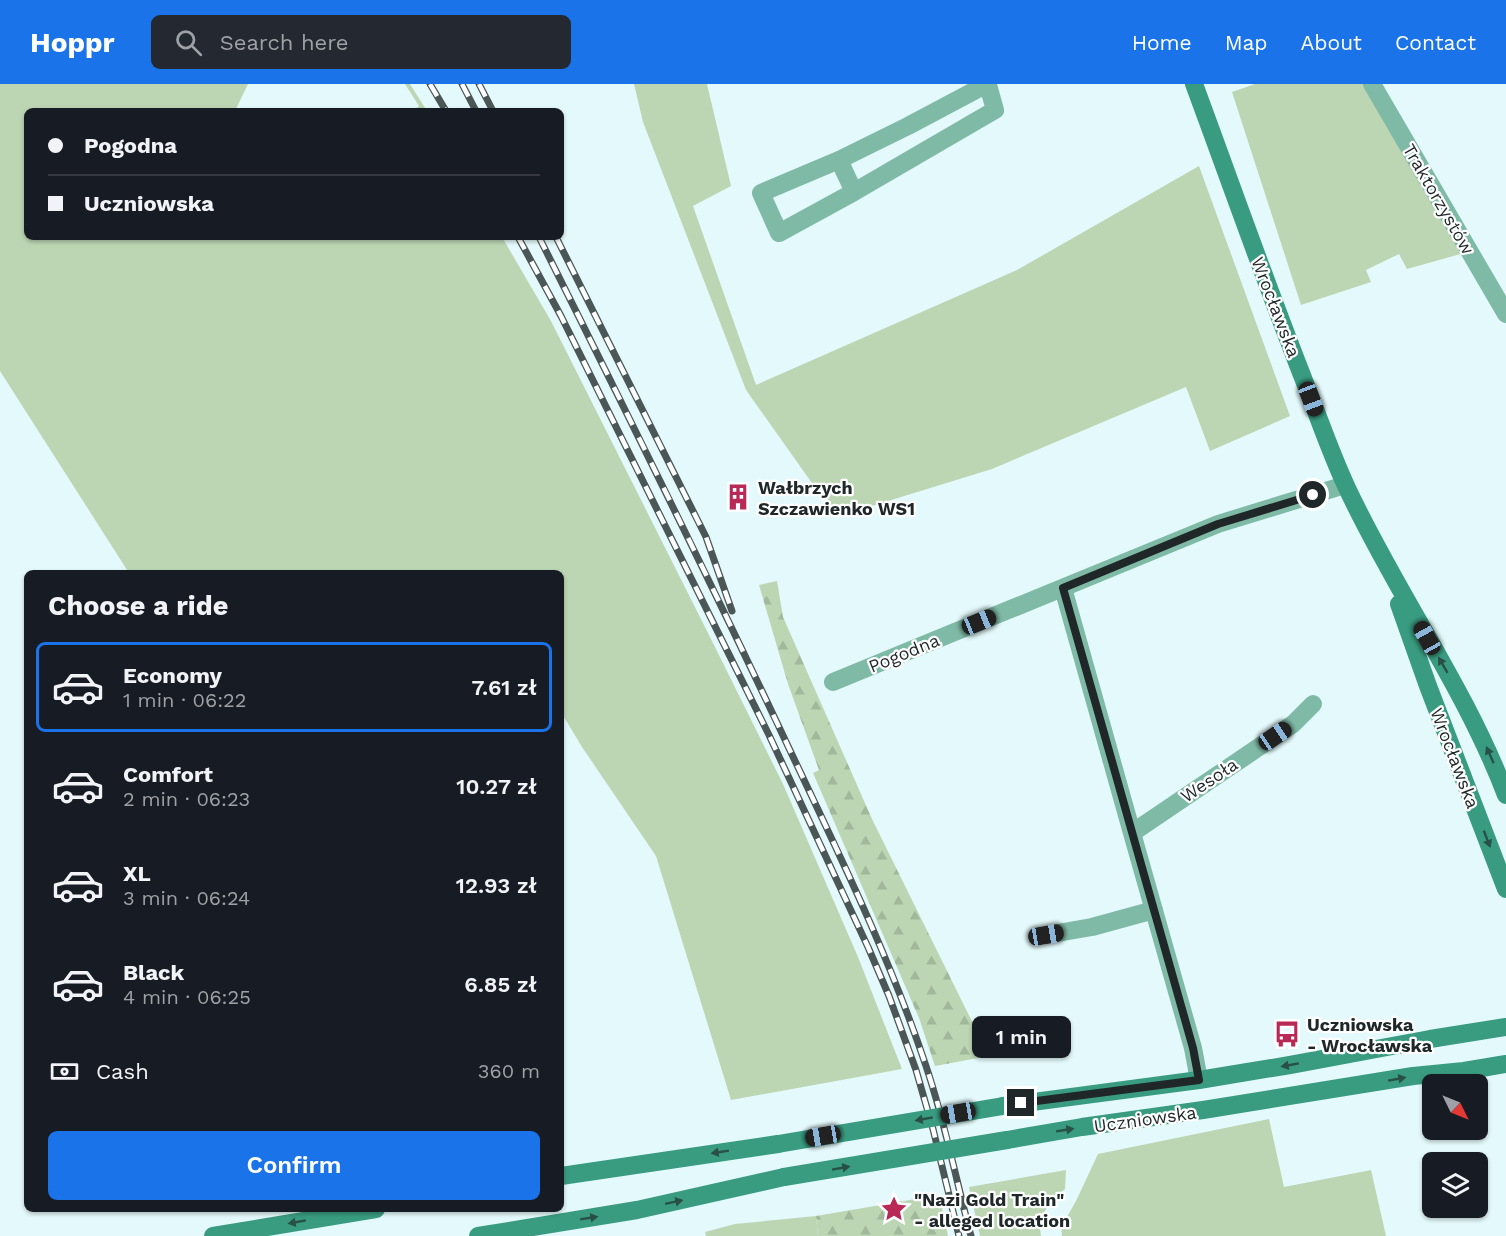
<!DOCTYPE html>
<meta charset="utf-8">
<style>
:root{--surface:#171b24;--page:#242831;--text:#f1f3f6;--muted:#9ea1a6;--line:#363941;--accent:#1a73e8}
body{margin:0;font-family:"Work Sans",sans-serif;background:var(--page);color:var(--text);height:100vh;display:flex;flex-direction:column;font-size:22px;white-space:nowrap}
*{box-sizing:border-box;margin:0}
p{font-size:20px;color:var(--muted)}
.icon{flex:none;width:33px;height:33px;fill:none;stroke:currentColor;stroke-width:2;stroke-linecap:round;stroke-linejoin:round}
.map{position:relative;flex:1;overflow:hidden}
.side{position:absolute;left:24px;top:486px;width:540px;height:642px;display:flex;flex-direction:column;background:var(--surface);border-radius:9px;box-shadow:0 2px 4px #0004}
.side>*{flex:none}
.guide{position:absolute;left:24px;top:24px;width:540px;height:132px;border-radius:9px;box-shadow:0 2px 4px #0004;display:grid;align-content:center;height:132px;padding:0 24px;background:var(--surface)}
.needle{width:39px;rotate:133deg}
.controls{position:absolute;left:1422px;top:990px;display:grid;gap:12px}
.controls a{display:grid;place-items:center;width:66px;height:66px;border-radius:9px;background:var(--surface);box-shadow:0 2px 4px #0004;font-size:30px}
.end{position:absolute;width:27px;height:27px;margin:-14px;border:8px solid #1f2728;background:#fff;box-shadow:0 0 0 3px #fff}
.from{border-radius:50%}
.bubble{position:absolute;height:42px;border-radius:9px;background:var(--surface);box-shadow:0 2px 4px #0004;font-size:20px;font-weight:600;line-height:42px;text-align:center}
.car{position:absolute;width:18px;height:36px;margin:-18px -9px;border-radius:8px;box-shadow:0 0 4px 2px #0007;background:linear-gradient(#222 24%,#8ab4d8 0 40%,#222 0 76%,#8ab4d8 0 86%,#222 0)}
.guide b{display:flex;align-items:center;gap:21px;height:57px;font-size:22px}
.guide b+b{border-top:2px solid var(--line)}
.guide i{width:15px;height:15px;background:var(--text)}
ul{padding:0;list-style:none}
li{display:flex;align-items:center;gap:18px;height:90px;margin:0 12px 9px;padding:0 12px;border:3px solid transparent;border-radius:9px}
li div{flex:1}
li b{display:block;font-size:22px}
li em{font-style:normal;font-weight:600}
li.current{border-color:var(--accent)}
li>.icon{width:54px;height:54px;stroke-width:1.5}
h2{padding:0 24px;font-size:27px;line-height:72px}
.pay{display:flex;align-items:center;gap:15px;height:66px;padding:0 24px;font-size:22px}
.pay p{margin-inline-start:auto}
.cta{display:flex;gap:12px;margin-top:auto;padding:12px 24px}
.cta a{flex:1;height:69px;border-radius:9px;background:var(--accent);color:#fff;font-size:24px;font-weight:600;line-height:69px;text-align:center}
header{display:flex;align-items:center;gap:36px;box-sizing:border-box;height:84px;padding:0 30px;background:var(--accent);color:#fff}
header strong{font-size:28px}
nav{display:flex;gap:33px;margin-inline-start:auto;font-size:21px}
.search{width:420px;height:54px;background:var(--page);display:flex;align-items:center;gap:15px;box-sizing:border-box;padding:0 21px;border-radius:9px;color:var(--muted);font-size:22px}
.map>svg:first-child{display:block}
.green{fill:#bcd6b4}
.forest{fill:url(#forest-firs)}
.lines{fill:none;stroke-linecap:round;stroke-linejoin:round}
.street{stroke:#7fbaa6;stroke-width:18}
.secondary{stroke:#399c81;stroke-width:18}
.rail-casing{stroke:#4b5657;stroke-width:7}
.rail{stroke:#fff;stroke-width:4.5;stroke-dasharray:14;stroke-linecap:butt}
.secondary-bridge{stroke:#399c81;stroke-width:18}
.oneway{fill:#285047}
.route{stroke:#1f2728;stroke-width:8}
.labels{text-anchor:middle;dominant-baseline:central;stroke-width:4.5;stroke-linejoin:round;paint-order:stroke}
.street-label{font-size:18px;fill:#1f2728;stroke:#fff}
.poi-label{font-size:18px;font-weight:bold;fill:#1f2728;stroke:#fff;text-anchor:start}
</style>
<header>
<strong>Hoppr</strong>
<div class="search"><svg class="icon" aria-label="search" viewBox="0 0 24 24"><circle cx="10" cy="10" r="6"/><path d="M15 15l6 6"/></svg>Search here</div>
<nav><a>Home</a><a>Map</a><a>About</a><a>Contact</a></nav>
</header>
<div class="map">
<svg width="1506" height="1152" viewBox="0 0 1506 1152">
<defs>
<pattern id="forest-firs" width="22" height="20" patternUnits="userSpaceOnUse" patternTransform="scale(1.5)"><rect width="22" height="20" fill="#bcd6b4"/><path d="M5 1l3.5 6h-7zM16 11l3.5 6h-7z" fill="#a1b89b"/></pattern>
</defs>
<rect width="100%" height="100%" fill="#e4f9fb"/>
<!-- green -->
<path class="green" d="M 0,0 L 248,0 L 235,27 L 27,27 L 27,153 L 502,153 L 551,237 L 709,551 L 783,700 L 858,873 L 902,985 L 731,1016 L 656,772 L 582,663 L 561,628 L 561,489 L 129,489 L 0,287 Z
M 405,0 L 410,0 L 427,27 L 413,27 L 419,22 Z
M 634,0 L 707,0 L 731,102 L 693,122 L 756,301 L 1017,186 L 1199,82 L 1290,332 L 1210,367 L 1186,303 L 992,385 L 836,433 L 746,306 L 643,38 Z
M 1255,0 L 1368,0 L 1464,169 L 1407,185 L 1399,170 L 1366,186 L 1371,198 L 1301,221 L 1232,8 Z
M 1269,1035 L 1284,1103 L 1371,1086 L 1386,1152 L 1062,1152 L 1061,1143 L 1076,1117 L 1098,1070 Z
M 1066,1086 L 1065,1105 L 1052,1116 L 1039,1136 L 1041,1152 L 980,1152 L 969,1103 Z
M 816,1132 L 818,1152 L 706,1152 L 705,1148 L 735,1140 Z"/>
<!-- forest -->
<path class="forest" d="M 777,497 L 783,533 L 872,735 L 989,972 L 935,982 L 919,934 L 813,689 L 819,686 L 788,600 L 759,501 Z
M 939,1111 L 948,1152 L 818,1152 L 816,1132 Z"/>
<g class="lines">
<!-- street -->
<path class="street" d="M 987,0 L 908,42 L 839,76 L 761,109 L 779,149 L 854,108 L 995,26 L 988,1
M 1372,0 L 1506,230
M 839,76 L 854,108
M 1063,504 L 1132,749
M 833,598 L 1218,440 L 1345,401
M 1046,851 L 1092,843 L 1154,826
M 1199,996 L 1193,964 L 1132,749 L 1293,640 L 1313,620"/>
<!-- secondary -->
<path class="secondary" d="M 1194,0 C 1231,100 1266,200 1305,299 C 1319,334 1331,370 1347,404 C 1396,509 1465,603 1506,711
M 1399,520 L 1428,602 L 1506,805
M 1003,1022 L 1199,996 L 1290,981 L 1430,955 L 1506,943
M 1007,1056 L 1082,1043 L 1203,1026 L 1413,992 L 1464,987 L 1506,980
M 561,1092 L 778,1060
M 213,1152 L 376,1125
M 478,1152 L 637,1126 L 784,1093"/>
<!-- rail casing -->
<g class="rail-casing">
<path id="rail" d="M 430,0 L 446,27
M 462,0 L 476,27
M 479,0 L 493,27
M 518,153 L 561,232 L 769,651 L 868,863 L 889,912 L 916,986 L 933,1045 L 959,1152
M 539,153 C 623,321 707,490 787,660 C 837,766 889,871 926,982 C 945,1038 956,1096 971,1152
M 556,153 L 706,453 L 732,527"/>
</g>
<!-- rail -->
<use href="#rail" class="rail"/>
<!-- secondary-bridge -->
<path class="secondary-bridge" d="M 778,1060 L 1003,1022
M 784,1093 L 1007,1056"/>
</g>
<!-- one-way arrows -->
<defs><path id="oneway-solid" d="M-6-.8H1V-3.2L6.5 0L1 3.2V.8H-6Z" transform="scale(1.5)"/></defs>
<g class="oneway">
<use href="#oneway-solid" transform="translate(1443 581) rotate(-120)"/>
<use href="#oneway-solid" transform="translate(1490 671) rotate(-114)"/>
<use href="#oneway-solid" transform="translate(1487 755) rotate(69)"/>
<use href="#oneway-solid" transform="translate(1290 981) rotate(170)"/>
<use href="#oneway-solid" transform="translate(1397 995) rotate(-10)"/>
<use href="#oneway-solid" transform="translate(924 1035) rotate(170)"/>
<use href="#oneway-solid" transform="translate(1065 1046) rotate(-9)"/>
<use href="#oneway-solid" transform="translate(720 1068) rotate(171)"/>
<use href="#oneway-solid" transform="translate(841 1084) rotate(-10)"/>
<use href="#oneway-solid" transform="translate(674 1118) rotate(-12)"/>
<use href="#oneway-solid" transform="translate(589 1134) rotate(-9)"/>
<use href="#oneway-solid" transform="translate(297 1138) rotate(170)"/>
</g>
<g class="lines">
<!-- route -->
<path class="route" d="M 1021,1019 L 1199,996 L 1193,964 L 1063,504 L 1218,440 L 1313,411"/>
</g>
<!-- icons -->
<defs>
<g id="building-bare" transform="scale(2.07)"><path d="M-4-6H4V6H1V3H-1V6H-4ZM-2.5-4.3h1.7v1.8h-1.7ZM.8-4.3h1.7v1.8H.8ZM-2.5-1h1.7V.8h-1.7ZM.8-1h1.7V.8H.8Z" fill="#b92956" stroke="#fff" stroke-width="2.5" paint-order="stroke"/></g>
<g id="bus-bare" transform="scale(2.07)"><path d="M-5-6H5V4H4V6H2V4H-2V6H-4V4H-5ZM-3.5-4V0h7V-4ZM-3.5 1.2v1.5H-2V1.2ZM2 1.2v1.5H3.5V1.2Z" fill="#b92956" stroke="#fff" stroke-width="2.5" paint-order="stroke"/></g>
<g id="sight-bare" transform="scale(2.07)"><path d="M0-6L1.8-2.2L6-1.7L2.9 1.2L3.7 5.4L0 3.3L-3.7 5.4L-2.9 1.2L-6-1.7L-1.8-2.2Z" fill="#b92956" stroke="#fff" stroke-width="2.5" paint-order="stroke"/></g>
</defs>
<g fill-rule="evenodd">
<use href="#building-bare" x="738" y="413"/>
<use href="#bus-bare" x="1287" y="950"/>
<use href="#sight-bare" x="894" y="1125"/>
</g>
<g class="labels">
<!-- street labels -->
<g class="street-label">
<text transform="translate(1439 115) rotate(60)">Traktorzystów</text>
<text transform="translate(1276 223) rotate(69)">Wrocławska</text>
<text transform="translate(904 569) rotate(-22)">Pogodna</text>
<text transform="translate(1455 674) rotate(69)">Wrocławska</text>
<text transform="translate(1209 696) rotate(-34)">Wesoła</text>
<text transform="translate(1145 1035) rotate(-8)">Uczniowska</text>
</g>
<!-- poi labels -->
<g class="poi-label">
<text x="758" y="403">Wałbrzych<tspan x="758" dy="21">Szczawienko WS1</tspan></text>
<text x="1307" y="940">Uczniowska<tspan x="1307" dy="21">- Wrocławska</tspan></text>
<text x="914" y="1115">"Nazi Gold Train"<tspan x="914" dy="21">- alleged location</tspan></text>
</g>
</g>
</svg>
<div class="controls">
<a><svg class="needle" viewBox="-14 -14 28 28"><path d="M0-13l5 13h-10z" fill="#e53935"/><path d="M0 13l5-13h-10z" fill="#9ea1a6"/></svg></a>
<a><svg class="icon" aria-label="layers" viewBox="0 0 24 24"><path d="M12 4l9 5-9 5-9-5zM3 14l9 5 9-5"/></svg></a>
</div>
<i class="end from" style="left:1313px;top:411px"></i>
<i class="end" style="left:1021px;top:1019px"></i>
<div class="bubble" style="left:972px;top:932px;width:99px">1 min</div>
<i class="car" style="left:1311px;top:315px;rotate:159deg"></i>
<i class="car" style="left:979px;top:538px;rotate:68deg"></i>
<i class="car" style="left:1427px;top:554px;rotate:331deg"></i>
<i class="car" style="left:1275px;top:652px;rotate:56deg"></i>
<i class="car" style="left:1046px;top:851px;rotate:80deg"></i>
<i class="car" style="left:958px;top:1029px;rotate:260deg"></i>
<i class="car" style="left:823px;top:1052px;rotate:260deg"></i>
<div class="guide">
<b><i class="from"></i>Pogodna</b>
<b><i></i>Uczniowska</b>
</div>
<section class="side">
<h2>Choose a ride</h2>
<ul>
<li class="current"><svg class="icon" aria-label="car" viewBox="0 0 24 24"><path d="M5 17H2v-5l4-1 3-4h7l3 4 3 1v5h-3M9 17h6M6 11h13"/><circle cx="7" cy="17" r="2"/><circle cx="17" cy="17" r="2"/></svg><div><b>Economy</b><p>1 min · 06:22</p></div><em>7.61 zł</em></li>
<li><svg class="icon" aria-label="car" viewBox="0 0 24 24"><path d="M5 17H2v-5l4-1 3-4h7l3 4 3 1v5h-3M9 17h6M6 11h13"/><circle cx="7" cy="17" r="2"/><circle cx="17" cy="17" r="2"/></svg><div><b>Comfort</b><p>2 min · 06:23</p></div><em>10.27 zł</em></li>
<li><svg class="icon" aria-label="car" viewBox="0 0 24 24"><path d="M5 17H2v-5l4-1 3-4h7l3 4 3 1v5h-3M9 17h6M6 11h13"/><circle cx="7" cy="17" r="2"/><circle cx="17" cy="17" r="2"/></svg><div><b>XL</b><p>3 min · 06:24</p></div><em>12.93 zł</em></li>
<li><svg class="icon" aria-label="car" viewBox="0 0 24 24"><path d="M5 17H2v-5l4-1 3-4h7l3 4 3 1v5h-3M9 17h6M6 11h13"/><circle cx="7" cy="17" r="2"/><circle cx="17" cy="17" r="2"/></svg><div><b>Black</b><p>4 min · 06:25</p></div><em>6.85 zł</em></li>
</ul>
<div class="pay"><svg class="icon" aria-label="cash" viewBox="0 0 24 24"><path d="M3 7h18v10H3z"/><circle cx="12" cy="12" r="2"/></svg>Cash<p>360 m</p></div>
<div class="cta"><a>Confirm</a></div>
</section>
</div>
